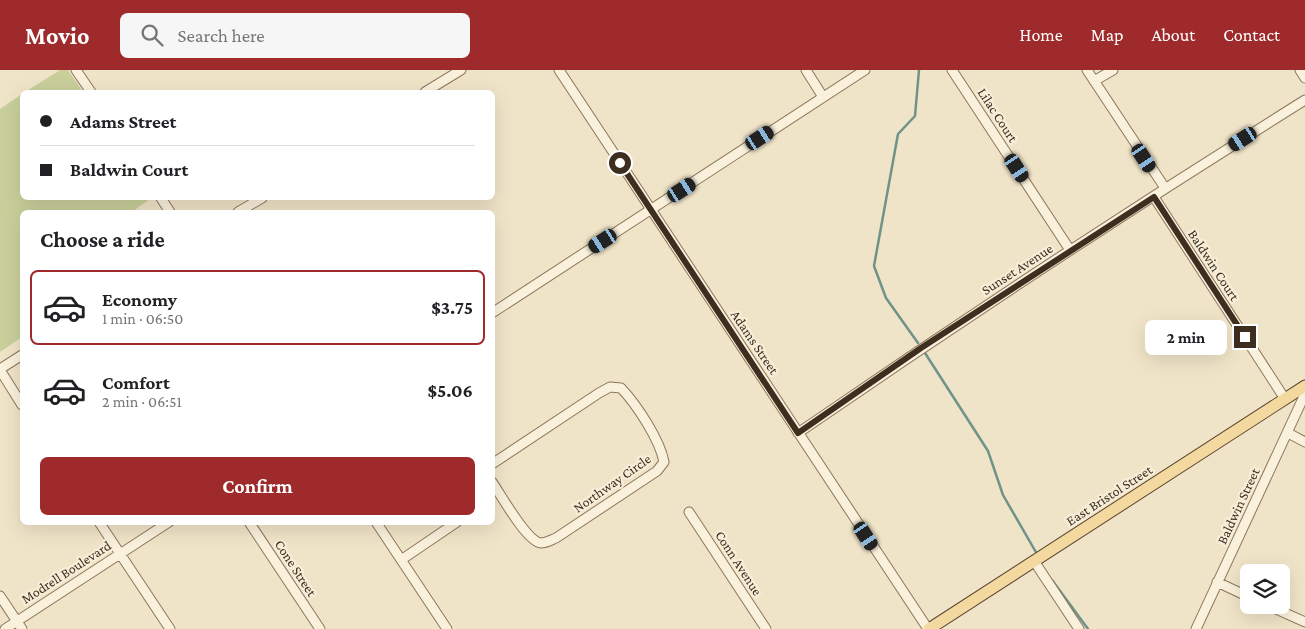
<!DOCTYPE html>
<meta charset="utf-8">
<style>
:root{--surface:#fff;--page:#f6f6f6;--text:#202124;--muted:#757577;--line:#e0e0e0;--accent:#9e2a2b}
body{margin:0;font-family:"Crimson Pro",serif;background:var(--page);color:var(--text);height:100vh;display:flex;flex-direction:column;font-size:19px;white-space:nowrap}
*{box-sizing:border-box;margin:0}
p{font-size:16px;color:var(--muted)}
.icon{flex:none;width:28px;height:28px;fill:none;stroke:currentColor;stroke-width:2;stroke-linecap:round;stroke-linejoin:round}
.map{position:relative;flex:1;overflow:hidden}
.panel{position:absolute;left:20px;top:140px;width:475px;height:315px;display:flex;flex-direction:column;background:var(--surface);border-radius:8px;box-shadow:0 5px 20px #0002}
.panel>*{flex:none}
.top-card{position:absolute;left:20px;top:20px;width:475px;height:110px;border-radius:8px;box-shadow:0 5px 20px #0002;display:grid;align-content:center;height:110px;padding:0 20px;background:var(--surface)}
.fabs{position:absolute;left:1240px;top:494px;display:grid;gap:10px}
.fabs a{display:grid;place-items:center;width:50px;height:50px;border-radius:8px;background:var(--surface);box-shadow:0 5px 20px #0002;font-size:25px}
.end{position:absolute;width:22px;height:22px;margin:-11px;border:6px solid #3d2e20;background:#fff;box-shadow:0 0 0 2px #fff}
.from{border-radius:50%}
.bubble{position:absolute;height:35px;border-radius:8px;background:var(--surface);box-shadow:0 5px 20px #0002;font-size:16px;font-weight:700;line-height:35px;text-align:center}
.car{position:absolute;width:15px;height:30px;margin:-15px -8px;border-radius:6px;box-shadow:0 0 4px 1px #0007;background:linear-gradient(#222 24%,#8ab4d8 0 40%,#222 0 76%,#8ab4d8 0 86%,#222 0)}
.top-card b{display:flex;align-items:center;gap:18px;height:48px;font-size:19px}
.top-card b+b{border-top:1px solid var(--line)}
.top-card i{width:12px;height:12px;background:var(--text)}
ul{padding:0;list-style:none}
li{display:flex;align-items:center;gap:15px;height:75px;margin:0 10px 8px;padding:0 10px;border:2px solid transparent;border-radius:8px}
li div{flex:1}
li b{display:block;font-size:19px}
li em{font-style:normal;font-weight:700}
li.current{border-color:var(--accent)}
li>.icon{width:45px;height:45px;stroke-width:1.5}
h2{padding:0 20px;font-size:22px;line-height:60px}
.primary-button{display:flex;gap:10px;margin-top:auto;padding:10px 20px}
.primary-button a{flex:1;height:58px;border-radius:8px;background:var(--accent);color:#fff;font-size:20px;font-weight:700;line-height:58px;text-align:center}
header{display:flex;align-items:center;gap:30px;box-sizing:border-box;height:70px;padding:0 25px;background:var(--accent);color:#fff}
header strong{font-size:24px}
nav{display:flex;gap:28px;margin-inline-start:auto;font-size:18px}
.search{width:350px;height:45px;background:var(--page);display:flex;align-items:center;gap:12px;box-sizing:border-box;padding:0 18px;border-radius:8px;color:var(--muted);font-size:19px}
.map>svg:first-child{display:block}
.green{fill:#c9cf9b}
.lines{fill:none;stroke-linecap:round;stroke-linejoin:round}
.stream{stroke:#6f938a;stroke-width:2.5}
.minor-casing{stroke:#8d765c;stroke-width:11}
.major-casing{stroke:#5b4430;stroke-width:13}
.minor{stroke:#faf1dc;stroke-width:9}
.major{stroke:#f3d9a0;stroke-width:11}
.route{stroke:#3d2e20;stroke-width:6}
.labels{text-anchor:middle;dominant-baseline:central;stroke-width:4.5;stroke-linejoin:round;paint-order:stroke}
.street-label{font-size:14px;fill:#3d2e20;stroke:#f7eed8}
</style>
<header>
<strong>Movio</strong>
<div class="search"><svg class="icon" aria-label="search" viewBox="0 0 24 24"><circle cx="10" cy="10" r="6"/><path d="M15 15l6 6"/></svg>Search here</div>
<nav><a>Home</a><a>Map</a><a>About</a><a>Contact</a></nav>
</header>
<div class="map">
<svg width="1305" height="559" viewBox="0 0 1305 559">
<rect width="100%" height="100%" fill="#f0e4c8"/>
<!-- green -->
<path class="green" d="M 60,0 L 68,0 L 83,22 L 25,22 Z
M 22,24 L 22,128 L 151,128 L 132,142 L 22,142 L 22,267 L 0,282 L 0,39 Z"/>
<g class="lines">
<!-- stream -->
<path class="stream" d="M 918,273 L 886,228 L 874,196 L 898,64 L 915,46 L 919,0
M 925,283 L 988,381 L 1003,425 L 1037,484
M 1052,510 L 1088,559"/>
<!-- minor casing -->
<g class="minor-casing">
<path id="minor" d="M 76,0 L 91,22
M 559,0 L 928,559
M 806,0 L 823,27
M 952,0 L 1070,180
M 1087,0 L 1165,118
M 1300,0 L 1305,8
M 1094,11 L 1113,0
M 425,22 L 461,0
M 1154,127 L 1285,329
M 161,128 L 170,142
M 238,142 L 262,128
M 492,243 L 865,0
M 0,299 L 22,285
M 0,300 L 22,335
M 798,363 C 965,248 1134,137 1305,30
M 1288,363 L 1305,372
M 492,394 L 599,323 L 610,317 L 621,318 C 637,335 660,370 664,392 L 657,401 L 556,468 C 551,470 546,473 541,473 C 527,472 501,425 492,412
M 689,442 L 766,559
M 99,452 L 170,559
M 249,452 L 320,559
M 376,452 L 447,559
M 401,490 L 457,452
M 1034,491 L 1079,559
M 1217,512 L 1249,527
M 0,526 L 22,559
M 1267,535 L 1305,552
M 5,559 L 169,452
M 1196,559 L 1305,324"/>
</g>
<!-- major casing -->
<g class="major-casing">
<path id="major" d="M 929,559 L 1305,316"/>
</g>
<!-- minor -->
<use href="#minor" class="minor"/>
<!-- major -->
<use href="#major" class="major"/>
</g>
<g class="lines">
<!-- route -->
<path class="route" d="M 620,93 L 798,363 L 921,278 L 1154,127 L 1245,267"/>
</g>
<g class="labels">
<!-- street labels -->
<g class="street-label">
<text transform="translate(998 45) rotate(57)">Lilac Court</text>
<text transform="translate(1214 195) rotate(57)">Baldwin Court</text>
<text transform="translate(1017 199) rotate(-33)">Sunset Avenue</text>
<text transform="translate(755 272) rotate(56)">Adams Street</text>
<text transform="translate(612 413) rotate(-35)">Northway Circle</text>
<text transform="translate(1109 425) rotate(-33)">East Bristol Street</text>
<text transform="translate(1238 436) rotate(-65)">Baldwin Street</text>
<text transform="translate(739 493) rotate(57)">Conn Avenue</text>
<text transform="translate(296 498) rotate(57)">Cone Street</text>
<text transform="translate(66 502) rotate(-33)">Modrell Boulevard</text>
</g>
</g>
</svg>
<div class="fabs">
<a><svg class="icon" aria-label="layers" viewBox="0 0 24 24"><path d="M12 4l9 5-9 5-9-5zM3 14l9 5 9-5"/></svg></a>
</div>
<i class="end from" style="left:620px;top:93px"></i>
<i class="end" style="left:1245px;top:267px"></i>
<div class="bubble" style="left:1145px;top:250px;width:82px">2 min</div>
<i class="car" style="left:760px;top:68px;rotate:57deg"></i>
<i class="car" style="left:1243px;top:69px;rotate:238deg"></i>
<i class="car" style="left:1144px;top:88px;rotate:147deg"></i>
<i class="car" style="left:1017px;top:98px;rotate:147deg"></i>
<i class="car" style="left:682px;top:120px;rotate:57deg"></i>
<i class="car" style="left:603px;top:171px;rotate:237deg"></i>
<i class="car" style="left:866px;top:466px;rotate:147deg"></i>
<div class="top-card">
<b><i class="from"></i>Adams Street</b>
<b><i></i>Baldwin Court</b>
</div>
<section class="panel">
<h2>Choose a ride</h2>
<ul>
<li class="current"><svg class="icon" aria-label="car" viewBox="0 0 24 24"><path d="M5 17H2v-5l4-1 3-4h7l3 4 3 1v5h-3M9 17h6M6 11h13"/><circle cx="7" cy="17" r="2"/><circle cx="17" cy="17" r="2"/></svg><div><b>Economy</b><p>1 min · 06:50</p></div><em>$3.75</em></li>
<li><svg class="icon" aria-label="car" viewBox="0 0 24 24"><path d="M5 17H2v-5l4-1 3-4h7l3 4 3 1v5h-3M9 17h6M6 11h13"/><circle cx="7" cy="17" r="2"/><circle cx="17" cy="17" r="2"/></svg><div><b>Comfort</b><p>2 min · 06:51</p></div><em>$5.06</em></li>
</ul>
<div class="primary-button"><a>Confirm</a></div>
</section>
</div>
